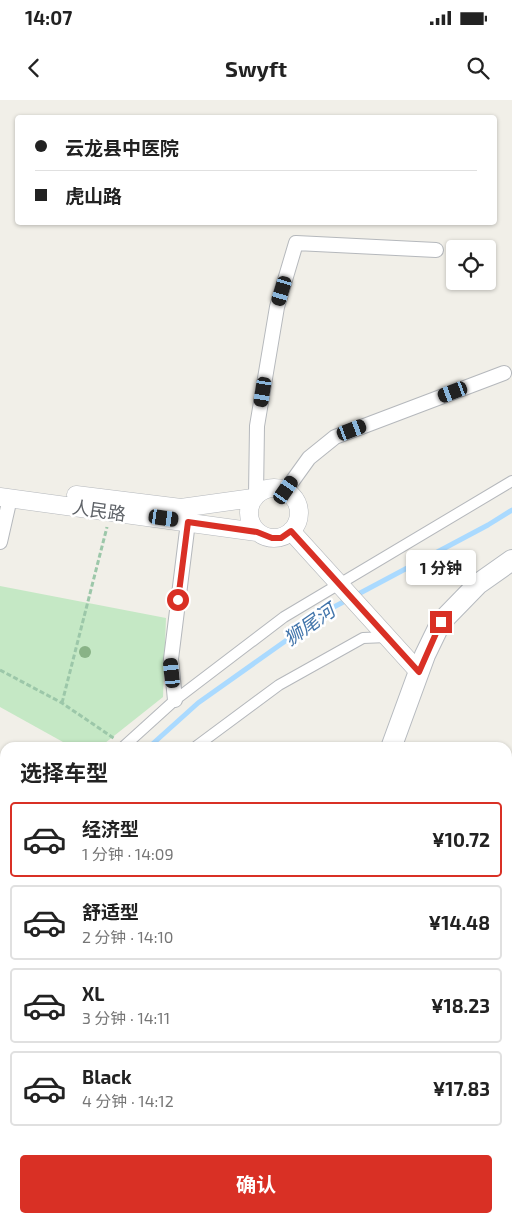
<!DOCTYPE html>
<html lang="zh">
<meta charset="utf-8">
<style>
:root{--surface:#fff;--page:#f6f6f6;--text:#222;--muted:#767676;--line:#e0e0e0;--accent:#d93025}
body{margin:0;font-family:"Exo 2","Noto Sans SC",sans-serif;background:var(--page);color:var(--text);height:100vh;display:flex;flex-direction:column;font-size:19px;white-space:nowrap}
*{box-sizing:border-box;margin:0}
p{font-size:16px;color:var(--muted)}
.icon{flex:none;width:28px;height:28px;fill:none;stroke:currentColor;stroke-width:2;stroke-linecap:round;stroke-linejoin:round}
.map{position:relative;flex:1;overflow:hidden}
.side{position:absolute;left:0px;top:642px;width:512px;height:481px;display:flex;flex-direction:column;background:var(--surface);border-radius:15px 15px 0 0;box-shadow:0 1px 4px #0004}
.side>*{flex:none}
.top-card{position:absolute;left:15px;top:15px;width:482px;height:110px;border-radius:5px;box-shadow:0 1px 4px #0004;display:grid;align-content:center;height:110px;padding:0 20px;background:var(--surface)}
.tools{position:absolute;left:446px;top:140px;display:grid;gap:10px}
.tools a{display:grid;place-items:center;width:50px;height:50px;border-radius:5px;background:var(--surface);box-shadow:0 1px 4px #0004;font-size:25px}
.end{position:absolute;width:22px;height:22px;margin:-11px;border:6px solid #d93025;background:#fff;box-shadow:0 0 0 2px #fff}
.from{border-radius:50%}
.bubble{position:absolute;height:35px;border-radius:5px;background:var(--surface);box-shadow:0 1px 4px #0004;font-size:16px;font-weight:700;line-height:35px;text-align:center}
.car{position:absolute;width:15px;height:30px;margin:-15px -8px;border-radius:6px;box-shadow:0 0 4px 1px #0007;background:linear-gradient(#222 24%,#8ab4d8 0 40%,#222 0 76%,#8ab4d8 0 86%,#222 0)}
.top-card b{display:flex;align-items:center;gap:18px;height:48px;font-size:19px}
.top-card b+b{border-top:1px solid var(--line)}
.top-card i{width:12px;height:12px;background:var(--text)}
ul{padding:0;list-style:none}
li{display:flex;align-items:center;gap:15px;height:75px;margin:0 10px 8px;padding:0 10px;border:2px solid var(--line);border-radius:5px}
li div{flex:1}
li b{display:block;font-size:19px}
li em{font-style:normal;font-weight:700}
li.on{border-color:var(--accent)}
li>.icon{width:45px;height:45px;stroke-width:1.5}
h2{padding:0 20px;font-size:22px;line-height:60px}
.cta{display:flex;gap:10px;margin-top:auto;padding:10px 20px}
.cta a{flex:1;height:58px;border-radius:5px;background:var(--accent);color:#fff;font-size:20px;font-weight:700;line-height:58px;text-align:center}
.status{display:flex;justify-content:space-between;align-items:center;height:35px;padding:0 25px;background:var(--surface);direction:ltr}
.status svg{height:14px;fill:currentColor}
header{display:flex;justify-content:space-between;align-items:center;height:65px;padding:0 20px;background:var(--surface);font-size:22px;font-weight:700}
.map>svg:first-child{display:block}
.green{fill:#c5e8c5}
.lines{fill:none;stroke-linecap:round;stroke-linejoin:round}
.stream{stroke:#aadaff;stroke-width:5}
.building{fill:#cccac5}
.pedestrian-casing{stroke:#b5b8bc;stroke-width:12}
.minor-casing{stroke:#b5b8bc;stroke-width:16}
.tertiary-casing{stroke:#b5b8bc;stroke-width:19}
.secondary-casing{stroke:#b6babf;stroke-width:22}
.path{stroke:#9cc7a9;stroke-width:3;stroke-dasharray:5 2.5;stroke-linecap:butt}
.pedestrian{stroke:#fff;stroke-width:10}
.minor{stroke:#fff;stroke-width:14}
.tertiary{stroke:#fff;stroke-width:18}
.secondary{stroke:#fff;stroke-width:20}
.tree{fill:#89b387}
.route{stroke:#d93025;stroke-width:6}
.labels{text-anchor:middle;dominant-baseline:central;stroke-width:5;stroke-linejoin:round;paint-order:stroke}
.street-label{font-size:18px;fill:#5f6368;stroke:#fff}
.water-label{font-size:19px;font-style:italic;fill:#4174aa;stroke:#fff}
</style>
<div class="status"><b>14:07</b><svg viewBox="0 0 49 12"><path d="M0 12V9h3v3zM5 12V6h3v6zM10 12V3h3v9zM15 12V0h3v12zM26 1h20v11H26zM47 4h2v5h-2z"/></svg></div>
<header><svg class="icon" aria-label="back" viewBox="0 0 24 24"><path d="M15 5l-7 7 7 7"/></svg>Swyft<svg class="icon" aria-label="search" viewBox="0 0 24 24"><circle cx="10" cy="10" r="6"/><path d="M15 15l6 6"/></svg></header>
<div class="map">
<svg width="512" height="1123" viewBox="0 0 512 1123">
<rect width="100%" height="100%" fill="#f1efe8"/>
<!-- green -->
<path class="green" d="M 0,486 L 166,518 L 163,597 L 100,647 L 72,647 L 0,607 Z
M 5,1047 L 5,1119 L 95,1119 L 93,1123 L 0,1123 L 0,1063 Z"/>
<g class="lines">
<!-- stream -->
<path class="stream" d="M 148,648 L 198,603 L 332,508 L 488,425 L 512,410
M 0,801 L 5,794"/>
</g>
<!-- building -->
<path class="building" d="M 0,886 L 5,887 L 5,1035 L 0,1034 Z
M 81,1119 L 98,1119 L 96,1123 L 80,1123 Z
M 104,1119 L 108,1119 L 118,1123 L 102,1123 Z
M 118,1119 L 160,1119 L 158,1123 L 127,1123 Z
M 164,1119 L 190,1119 L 188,1123 L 162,1123 Z"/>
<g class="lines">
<!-- pedestrian casing -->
<g class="pedestrian-casing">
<path id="pedestrian" d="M 122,648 L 175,600 L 284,517 L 512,381
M 194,648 L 279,585 L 363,538 L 387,537
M 0,762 L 5,757
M 0,829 L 5,822"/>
</g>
<!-- minor casing -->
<g class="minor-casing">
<path id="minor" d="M 286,390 L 309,358 L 335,337 L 504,273
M 256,395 L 257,326 L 277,207 L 296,143 L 436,150
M 0,442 L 10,398
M 175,600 L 171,559 L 188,422"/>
</g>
<!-- tertiary casing -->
<g class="tertiary-casing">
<path id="tertiary" d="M249 413a25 25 0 1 1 50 0a25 25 0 1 1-50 0Z
M 76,395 L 181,408 L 253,398
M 0,397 L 257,432
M 291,431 L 419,572"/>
</g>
<!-- secondary casing -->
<g class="secondary-casing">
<path id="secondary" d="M 391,648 L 425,555 L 441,522 L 478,484 L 512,460
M 213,1123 L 214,1119"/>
</g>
<!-- path -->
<path class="path" d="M 0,570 L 62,603 L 115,639
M 62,603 L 107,427
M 0,1111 L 5,1113
M 23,1119 L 37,1123"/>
<!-- pedestrian -->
<use href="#pedestrian" class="pedestrian"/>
<!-- minor -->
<use href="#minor" class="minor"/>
<!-- tertiary -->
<use href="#tertiary" class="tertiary"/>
<!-- secondary -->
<use href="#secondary" class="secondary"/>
</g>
<!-- trees -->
<circle class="tree" cx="85" cy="552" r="6"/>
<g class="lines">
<!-- route -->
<path class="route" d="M 178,500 L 188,422 L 257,432 L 272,438 L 281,438 L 291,431 L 419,572 L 441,522"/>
</g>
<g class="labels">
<!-- street labels -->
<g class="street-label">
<text transform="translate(99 410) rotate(8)">人民路</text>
</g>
<!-- water labels -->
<g class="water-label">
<text transform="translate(309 524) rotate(-35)">狮尾河</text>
</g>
</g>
</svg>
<div class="tools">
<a><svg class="icon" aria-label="locate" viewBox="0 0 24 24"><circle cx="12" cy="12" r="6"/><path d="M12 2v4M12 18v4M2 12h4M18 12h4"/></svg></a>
</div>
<i class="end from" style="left:178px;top:500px"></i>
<i class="end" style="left:441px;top:522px"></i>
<div class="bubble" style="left:406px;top:450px;width:70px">1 分钟</div>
<i class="car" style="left:282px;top:191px;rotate:197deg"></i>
<i class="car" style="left:263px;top:292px;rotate:189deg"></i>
<i class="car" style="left:453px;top:292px;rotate:249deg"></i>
<i class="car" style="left:352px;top:330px;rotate:69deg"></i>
<i class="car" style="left:286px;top:390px;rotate:35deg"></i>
<i class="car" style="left:164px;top:418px;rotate:98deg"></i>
<i class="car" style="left:172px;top:573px;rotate:354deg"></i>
<div class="top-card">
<b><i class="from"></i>云龙县中医院</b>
<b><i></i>虎山路</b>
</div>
<section class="side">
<h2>选择车型</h2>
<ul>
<li class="on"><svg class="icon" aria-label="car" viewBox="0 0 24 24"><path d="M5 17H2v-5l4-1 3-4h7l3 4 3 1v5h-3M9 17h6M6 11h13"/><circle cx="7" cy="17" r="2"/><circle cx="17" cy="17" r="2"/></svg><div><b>经济型</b><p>1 分钟 · 14:09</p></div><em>¥10.72</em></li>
<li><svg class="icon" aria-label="car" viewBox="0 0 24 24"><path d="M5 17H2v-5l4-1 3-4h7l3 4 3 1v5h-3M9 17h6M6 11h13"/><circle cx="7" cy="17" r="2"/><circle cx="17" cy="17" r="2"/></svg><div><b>舒适型</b><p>2 分钟 · 14:10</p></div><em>¥14.48</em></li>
<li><svg class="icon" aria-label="car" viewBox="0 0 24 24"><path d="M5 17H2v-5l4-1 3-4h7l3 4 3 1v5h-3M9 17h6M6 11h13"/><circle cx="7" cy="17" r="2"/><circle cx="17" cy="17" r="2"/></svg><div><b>XL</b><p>3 分钟 · 14:11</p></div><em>¥18.23</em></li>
<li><svg class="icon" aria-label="car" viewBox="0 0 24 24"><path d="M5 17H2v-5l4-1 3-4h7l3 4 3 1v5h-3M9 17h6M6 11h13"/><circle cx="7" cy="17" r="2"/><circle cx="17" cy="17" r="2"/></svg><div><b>Black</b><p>4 分钟 · 14:12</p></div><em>¥17.83</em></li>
</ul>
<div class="cta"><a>确认</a></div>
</section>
</div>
